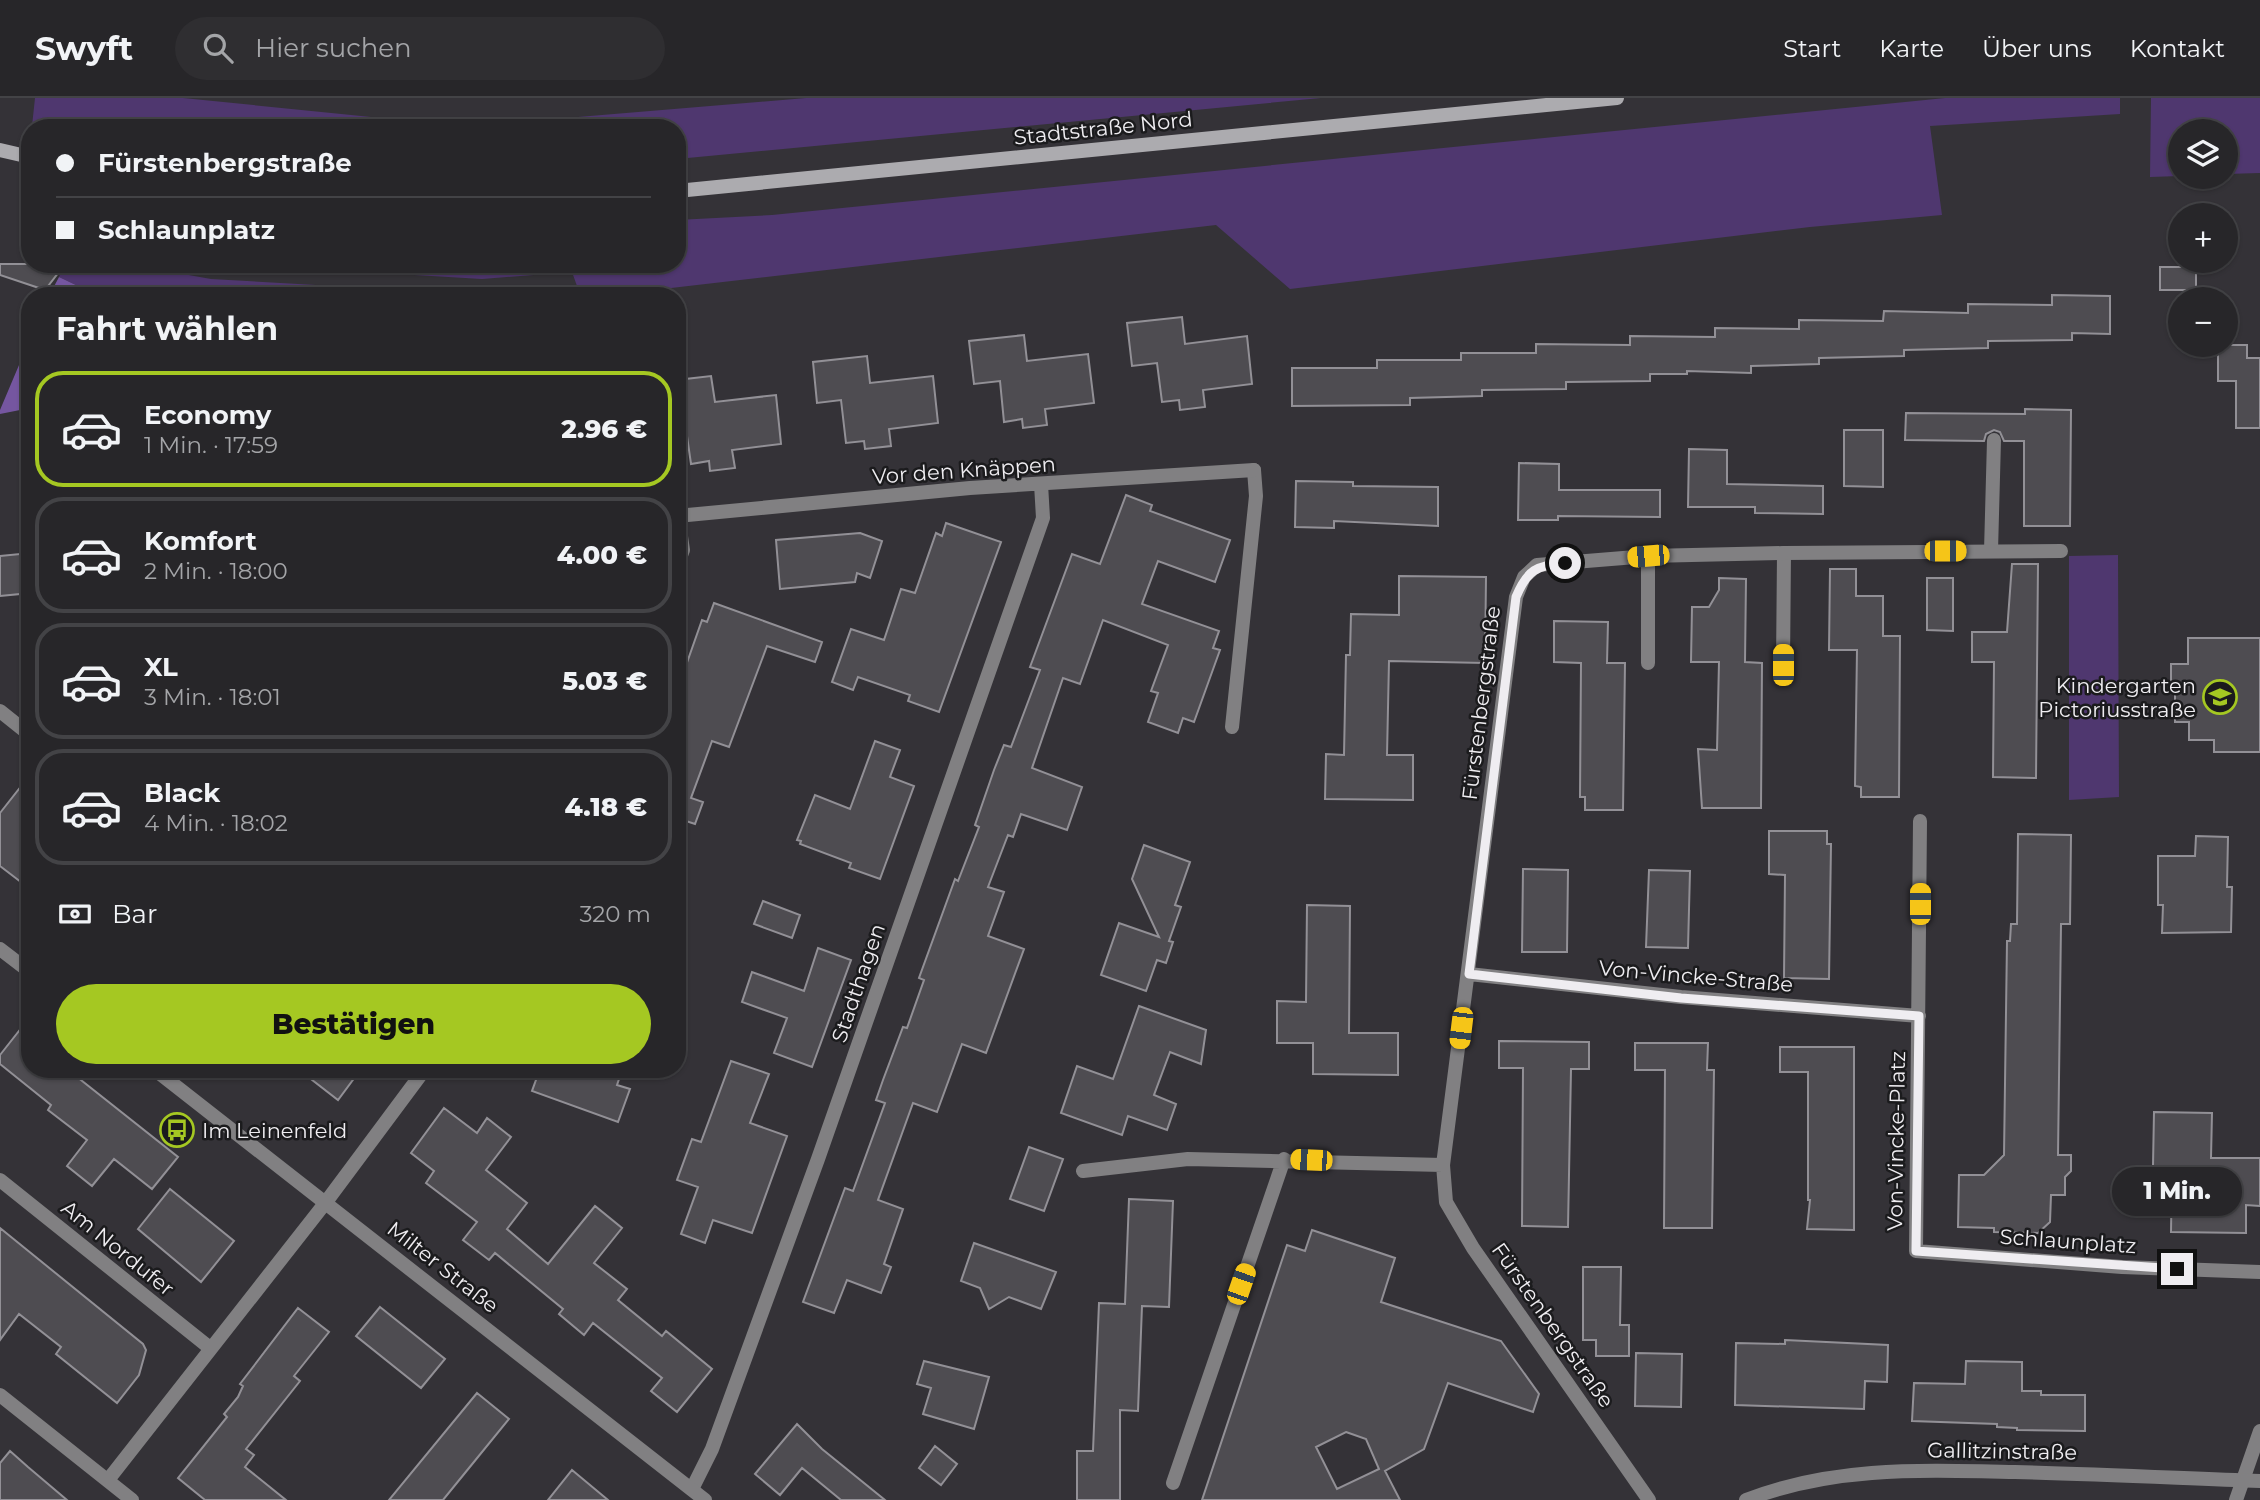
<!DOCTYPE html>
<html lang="de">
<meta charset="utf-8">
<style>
:root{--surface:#272629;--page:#2f2e31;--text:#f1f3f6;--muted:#a4a5a8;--line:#434346;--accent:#a5c822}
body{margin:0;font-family:Montserrat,sans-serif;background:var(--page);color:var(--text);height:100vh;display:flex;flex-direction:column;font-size:26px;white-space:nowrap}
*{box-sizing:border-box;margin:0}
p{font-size:23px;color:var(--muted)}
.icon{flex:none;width:38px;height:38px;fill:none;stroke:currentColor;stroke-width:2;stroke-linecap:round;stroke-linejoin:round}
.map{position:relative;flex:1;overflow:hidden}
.drawer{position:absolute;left:21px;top:189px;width:665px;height:791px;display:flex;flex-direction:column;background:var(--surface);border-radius:28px;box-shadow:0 2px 5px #0004,0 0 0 2px var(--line)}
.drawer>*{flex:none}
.hud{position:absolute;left:21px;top:21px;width:665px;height:154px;border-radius:28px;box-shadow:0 2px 5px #0004,0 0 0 2px var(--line);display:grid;align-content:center;height:154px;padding:0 35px;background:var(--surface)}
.controls{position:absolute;left:2168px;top:21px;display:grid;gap:14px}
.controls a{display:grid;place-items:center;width:70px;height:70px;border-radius:50%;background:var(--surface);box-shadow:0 2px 5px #0004,0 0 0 2px var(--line);font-size:35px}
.end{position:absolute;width:32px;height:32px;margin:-16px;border:9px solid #efedf1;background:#111;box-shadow:0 0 0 4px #111}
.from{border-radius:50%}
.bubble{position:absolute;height:49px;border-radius:24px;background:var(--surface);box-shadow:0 2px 5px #0004,0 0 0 2px var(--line);font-size:23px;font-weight:800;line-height:49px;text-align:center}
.car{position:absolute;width:21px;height:42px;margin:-21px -10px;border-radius:9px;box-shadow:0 0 5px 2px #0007;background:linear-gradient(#f5c518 24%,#345 0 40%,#f5c518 0 76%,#345 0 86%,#f5c518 0)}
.hud b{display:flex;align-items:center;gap:24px;height:66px;font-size:26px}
.hud b+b{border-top:2px solid var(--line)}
.hud i{width:18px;height:18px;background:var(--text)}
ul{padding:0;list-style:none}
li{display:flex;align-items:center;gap:21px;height:116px;margin:0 14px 10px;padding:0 21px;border:4px solid var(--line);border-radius:28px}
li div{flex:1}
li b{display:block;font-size:26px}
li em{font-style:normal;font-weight:800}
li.active{border-color:var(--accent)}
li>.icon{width:63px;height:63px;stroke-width:1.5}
h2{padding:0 35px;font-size:32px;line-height:84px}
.pay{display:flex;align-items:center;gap:18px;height:77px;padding:0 35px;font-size:26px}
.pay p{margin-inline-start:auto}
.cta{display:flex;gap:14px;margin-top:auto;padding:14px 35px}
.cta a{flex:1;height:80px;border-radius:42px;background:var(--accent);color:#111;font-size:28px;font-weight:800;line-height:80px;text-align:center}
header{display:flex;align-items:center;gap:42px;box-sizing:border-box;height:98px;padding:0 35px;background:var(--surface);border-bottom:2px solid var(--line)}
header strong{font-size:33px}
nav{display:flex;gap:38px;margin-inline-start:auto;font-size:24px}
.search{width:490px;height:63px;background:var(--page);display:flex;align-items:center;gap:18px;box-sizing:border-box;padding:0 24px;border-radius:38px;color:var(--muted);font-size:26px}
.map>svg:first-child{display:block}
.green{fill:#4f376f}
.forest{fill:#7556a0}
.building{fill:#4e4c51;stroke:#929096;stroke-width:2;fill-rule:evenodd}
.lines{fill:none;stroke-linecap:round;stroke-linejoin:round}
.service{stroke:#818082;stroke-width:14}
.minor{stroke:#818082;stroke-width:14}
.tertiary{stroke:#818082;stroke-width:14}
.secondary{stroke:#acabaf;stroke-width:14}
.route{stroke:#efedf1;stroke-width:9}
.labels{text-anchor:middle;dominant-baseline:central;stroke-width:5;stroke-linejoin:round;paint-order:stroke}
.street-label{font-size:21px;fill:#efedf1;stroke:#1b1b1d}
.poi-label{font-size:21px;fill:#efedf1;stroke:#1b1b1d;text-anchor:end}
</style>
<header>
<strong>Swyft</strong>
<div class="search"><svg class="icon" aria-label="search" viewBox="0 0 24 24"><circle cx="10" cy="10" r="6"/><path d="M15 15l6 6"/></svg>Hier suchen</div>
<nav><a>Start</a><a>Karte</a><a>Über uns</a><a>Kontakt</a></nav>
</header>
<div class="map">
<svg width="2260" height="1402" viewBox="0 0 2260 1402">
<rect width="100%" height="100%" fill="#343237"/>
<!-- green -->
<path class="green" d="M 35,0 L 183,0 L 421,24 L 566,20 L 806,0 L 1321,0 L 677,61 L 677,30 L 44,30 L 32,28 Z
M 1945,0 L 2120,0 L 2120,16 L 1930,28 L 1942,117 L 1810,129 L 1290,191 L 1216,127 L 602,198 L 99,198 L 59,179 L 65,166 L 127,166 L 211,181 L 493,197 L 577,188 L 572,174 L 482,181 L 227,166 L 677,166 L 677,122 L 772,117 Z
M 2151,0 L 2260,0 L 2260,75 L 2226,76 L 2226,33 L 2180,33 L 2180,78 L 2150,79 Z
M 2118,457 L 2119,699 L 2069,702 L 2069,458 Z"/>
<!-- forest -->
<path class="forest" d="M 59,179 L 99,198 L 49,198 Z
M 30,241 L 30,310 L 0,316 L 0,312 Z"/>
<!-- building -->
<path class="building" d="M 0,166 L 65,166 L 45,192 L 0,177 Z
M 2160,169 L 2196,169 L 2196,192 L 2160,192 Z
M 2052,197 L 2110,198 L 2110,236 L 2072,235 L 2072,242 L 1988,243 L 1988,250 L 1904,252 L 1904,258 L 1819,260 L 1819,266 L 1751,268 L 1751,275 L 1687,273 L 1687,276 L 1650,276 L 1650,283 L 1566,284 L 1566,291 L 1482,292 L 1482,298 L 1410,300 L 1410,307 L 1292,308 L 1292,270 L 1377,270 L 1377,262 L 1461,262 L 1461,255 L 1536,255 L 1536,246 L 1630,247 L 1630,238 L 1715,239 L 1715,230 L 1799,231 L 1799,222 L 1883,223 L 1884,213 L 1968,215 L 1968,206 L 2052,207 Z
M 1182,219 L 1185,246 L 1247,238 L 1252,286 L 1203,292 L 1205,309 L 1180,312 L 1179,302 L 1162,304 L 1157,265 L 1132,268 L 1127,225 Z
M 1024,237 L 1027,263 L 1088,256 L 1094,305 L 1045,311 L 1047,327 L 1023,330 L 1022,321 L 1004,324 L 1000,283 L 974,286 L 969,243 Z
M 2218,247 L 2247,247 L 2247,260 L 2260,260 L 2260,330 L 2236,330 L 2236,283 L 2218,283 Z
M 867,258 L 870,285 L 933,278 L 938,325 L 889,331 L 891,348 L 865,351 L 864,343 L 846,345 L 841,302 L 817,305 L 813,264 Z
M 711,278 L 715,304 L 776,297 L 781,346 L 732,352 L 735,370 L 710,373 L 709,363 L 691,366 L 685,324 L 677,325 L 677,282 Z
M 2025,311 L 2071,312 L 2070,428 L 2024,428 L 2024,343 L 2004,343 L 2000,334 L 1994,332 L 1986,336 L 1984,343 L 1905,342 L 1906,315 L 2025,316 Z
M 1844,332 L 1883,332 L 1883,389 L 1844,388 Z
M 1689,351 L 1727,352 L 1727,386 L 1823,388 L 1823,416 L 1755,415 L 1755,409 L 1688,409 Z
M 1519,365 L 1559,366 L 1559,392 L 1660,392 L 1660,419 L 1558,418 L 1558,422 L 1518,422 Z
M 1296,383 L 1353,384 L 1353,388 L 1438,389 L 1438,428 L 1334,423 L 1334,430 L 1295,429 Z
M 1126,397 L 1152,407 L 1150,413 L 1230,442 L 1215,484 L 1158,463 L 1142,506 L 1219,533 L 1213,550 L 1220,552 L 1194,624 L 1183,620 L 1178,635 L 1148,624 L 1158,595 L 1151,593 L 1168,547 L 1103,522 L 1080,586 L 1063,580 L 1032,670 L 1082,689 L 1067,732 L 1021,716 L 1013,739 L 1008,737 L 988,789 L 1004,794 L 988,838 L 1024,851 L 986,955 L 962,946 L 937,1014 L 913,1005 L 878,1102 L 903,1111 L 884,1166 L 891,1169 L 881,1195 L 847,1182 L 834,1215 L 803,1204 L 845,1090 L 853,1093 L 885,1005 L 876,1002 L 883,982 L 903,929 L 907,930 L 924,882 L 919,880 L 955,781 L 958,783 L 979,729 L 975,727 L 994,672 L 1004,647 L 1011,649 L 1040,572 L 1030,569 L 1072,456 L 1100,466 Z
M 946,425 L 1001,444 L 939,614 L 908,603 L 910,597 L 858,579 L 853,592 L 832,584 L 851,531 L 884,542 L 901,491 L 915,495 L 936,435 L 942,438 Z
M 860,435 L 882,443 L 870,480 L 857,475 L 855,484 L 780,491 L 776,442 Z
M 30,455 L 30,495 L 0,498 L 0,458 Z
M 2012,466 L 2038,466 L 2036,680 L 1993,679 L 1994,564 L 1972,564 L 1972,534 L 2007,534 Z
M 1830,471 L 1856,471 L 1856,498 L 1883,498 L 1883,538 L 1900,538 L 1899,699 L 1861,699 L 1861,689 L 1855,688 L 1857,552 L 1829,552 Z
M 1399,478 L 1486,479 L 1485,565 L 1389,563 L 1387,657 L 1413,657 L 1413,702 L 1325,701 L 1326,656 L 1344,657 L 1346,557 L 1350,557 L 1351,516 L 1399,517 Z
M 1719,480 L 1746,481 L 1745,564 L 1762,565 L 1761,710 L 1702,710 L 1698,651 L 1717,652 L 1719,564 L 1691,564 L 1692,509 L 1709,509 L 1719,492 Z
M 1927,480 L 1953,480 L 1953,533 L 1927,532 Z
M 714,505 L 822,544 L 815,564 L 767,548 L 729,649 L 712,643 L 691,700 L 703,704 L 695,726 L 683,722 L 680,731 L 677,730 L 677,593 L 702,522 L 707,524 Z
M 1554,523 L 1608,524 L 1607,565 L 1625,565 L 1623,712 L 1585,712 L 1585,699 L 1580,699 L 1581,565 L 1554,564 Z
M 2188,540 L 2260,540 L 2260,654 L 2214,654 L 2214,642 L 2189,642 L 2189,624 L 2175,624 L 2175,591 L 2171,591 L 2171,566 L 2188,566 Z
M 875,643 L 900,652 L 890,679 L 914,688 L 880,781 L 849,770 L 851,765 L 800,746 L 801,743 L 797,742 L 815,697 L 850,711 Z
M 30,677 L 30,791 L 0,768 L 0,715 Z
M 1769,733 L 1827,733 L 1827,746 L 1831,746 L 1829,881 L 1784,880 L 1785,777 L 1769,776 Z
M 2018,736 L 2071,737 L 2070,826 L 2061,826 L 2058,1057 L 2071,1057 L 2071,1073 L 2065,1079 L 2065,1097 L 2051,1097 L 2050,1124 L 2038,1135 L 1994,1134 L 1994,1130 L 1958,1129 L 1959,1077 L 1984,1077 L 2004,1057 L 2007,843 L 2010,843 L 2011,826 L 2017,826 Z
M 2196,738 L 2228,739 L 2227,789 L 2232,789 L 2231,834 L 2162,835 L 2163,807 L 2158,807 L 2158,758 L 2195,758 Z
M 1144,747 L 1190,764 L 1175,807 L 1181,809 L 1169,843 L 1173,844 L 1166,865 L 1157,862 L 1146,893 L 1101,877 L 1119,825 L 1159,839 L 1132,781 Z
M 1523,771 L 1568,772 L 1567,854 L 1522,854 Z
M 1649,772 L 1690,773 L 1688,850 L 1646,849 Z
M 763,803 L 800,817 L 792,840 L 754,826 Z
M 1307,807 L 1350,808 L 1349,935 L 1398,935 L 1398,977 L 1313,976 L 1313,945 L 1277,945 L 1277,903 L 1306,904 Z
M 818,850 L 851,862 L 812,969 L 774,955 L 787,920 L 742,904 L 752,874 L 804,893 Z
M 1139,908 L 1206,932 L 1201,966 L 1170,954 L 1154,997 L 1176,1006 L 1167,1032 L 1128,1018 L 1122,1037 L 1061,1015 L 1077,968 L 1113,981 Z
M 30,919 L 30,971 L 67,971 L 178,1059 L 152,1091 L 114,1061 L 92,1088 L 67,1068 L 87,1042 L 48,1012 L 51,1007 L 0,966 L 0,957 Z
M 1499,943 L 1589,944 L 1589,971 L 1571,971 L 1568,1129 L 1522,1128 L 1523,970 L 1499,970 Z
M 1635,945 L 1708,945 L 1707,972 L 1714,972 L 1712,1130 L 1664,1130 L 1665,972 L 1635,972 Z
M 1780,949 L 1854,949 L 1854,1132 L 1807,1131 L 1810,1102 L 1808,1102 L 1808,974 L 1780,974 Z
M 731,963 L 769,976 L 750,1025 L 787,1038 L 752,1135 L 713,1122 L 705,1145 L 681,1136 L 698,1089 L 677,1082 L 692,1041 L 701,1044 Z
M 298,971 L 361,971 L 338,1002 Z
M 540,971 L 592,971 L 619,981 L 617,987 L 630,991 L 618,1024 L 532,993 Z
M 444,1010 L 477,1035 L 487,1020 L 511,1039 L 486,1072 L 527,1105 L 507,1131 L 548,1166 L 595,1108 L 622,1130 L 594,1165 L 627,1191 L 618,1202 L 662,1238 L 666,1233 L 712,1271 L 677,1314 L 651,1293 L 662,1280 L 593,1225 L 584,1237 L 559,1216 L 563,1211 L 495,1155 L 489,1162 L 463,1142 L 477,1124 L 426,1085 L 434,1073 L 411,1055 Z
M 2154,1014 L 2212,1015 L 2211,1060 L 2260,1060 L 2260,1108 L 2246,1107 L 2246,1135 L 2171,1134 L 2172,1068 L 2153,1068 Z
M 1029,1049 L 1063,1061 L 1044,1113 L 1010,1101 Z
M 170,1091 L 234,1143 L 201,1184 L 138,1131 Z
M 1129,1101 L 1173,1103 L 1169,1209 L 1142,1208 L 1138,1313 L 1120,1312 L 1120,1402 L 1077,1402 L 1077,1353 L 1093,1353 L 1099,1205 L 1125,1206 Z
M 0,1130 L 143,1246 L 146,1252 L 139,1277 L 117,1305 L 56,1256 L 61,1249 L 19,1216 L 0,1242 Z
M 1312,1132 L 1395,1160 L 1381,1204 L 1501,1243 L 1539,1296 L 1533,1314 L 1448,1285 L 1424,1351 L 1385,1373 L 1400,1402 L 1202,1402 L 1287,1147 L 1305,1153 ZM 1346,1334 L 1366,1341 L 1379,1371 L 1337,1391 L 1316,1349 Z
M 974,1145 L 1056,1174 L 1041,1211 L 1009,1199 L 989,1211 L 980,1190 L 961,1183 Z
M 1583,1169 L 1621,1169 L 1620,1227 L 1629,1227 L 1629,1258 L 1596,1258 L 1596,1242 L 1583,1242 Z
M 380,1209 L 445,1261 L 421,1290 L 356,1238 Z
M 298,1210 L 329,1234 L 294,1278 L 300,1283 L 246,1351 L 254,1357 L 245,1369 L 286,1402 L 205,1402 L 178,1380 L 227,1319 L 224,1316 L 238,1299 L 243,1288 L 240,1286 Z
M 1785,1242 L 1888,1247 L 1887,1284 L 1865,1283 L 1864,1311 L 1735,1307 L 1736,1245 L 1785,1246 Z
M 1636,1255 L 1682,1256 L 1681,1309 L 1635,1308 Z
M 924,1263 L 989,1279 L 974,1331 L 923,1316 L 931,1290 L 917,1286 Z
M 1966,1263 L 2022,1264 L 2022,1293 L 2041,1293 L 2041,1297 L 2085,1297 L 2085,1333 L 2017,1332 L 2017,1330 L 1997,1329 L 1997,1326 L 1912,1323 L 1914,1285 L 1965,1286 Z
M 477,1295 L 509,1321 L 469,1370 L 443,1402 L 389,1402 Z
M 797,1326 L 822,1351 L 885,1402 L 841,1402 L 802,1370 L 780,1397 L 755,1376 Z
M 935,1348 L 957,1366 L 941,1387 L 919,1370 Z
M 10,1353 L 28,1369 L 67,1402 L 0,1402 L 0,1365 Z
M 572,1372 L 608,1402 L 548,1402 Z"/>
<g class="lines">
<!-- service -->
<path class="service" d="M 1991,453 L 1994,342
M 1648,458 L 1648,565
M 1783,567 L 1784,455
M 1232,629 L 1256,398 L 1254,372"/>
<!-- minor -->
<path class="minor" d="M 677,418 L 970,390 L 1254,372
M 677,468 L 683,452 L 678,418
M 0,613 L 30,637
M 1920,723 L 1916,1153 L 2122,1169 L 2260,1174
M 1469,876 L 1681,899 L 1919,918
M 1083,1073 L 1188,1061 L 1443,1067
M 0,1082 L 210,1250
M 0,1297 L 132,1402
M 108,1382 L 326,1104 L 425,971
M 1173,1385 L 1284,1061
M 692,1391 L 712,1351 L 818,1061 L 1043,420 L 1041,386
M 1649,1402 L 1473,1150 L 1446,1104 L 1443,1067 L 1516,499 L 1524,479 L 1537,467 L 1648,458 L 1784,455 L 2061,453
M 2236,1402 L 2260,1333"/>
<!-- tertiary -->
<path class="tertiary" d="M 0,851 L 30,874
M 154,971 L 705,1402
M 1746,1402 C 1833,1368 1923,1372 2015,1374 C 2096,1376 2178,1380 2260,1383"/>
<!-- secondary -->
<path class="secondary" d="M 0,52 L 30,59
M 677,93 L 1617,0"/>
</g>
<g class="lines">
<!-- route -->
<path class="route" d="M 1565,465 C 1537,467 1527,472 1516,499 L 1469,876 L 1681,900 L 1919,918 L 1916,1153 L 2177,1171"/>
</g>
<!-- icons -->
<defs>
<g id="school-ring" transform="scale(1.75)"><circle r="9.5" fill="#1b1b1d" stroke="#a5c822" stroke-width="1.5"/><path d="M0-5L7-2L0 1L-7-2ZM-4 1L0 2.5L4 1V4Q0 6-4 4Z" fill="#a5c822"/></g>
<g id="bus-ring" transform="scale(1.75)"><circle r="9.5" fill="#1b1b1d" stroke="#a5c822" stroke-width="1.5"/><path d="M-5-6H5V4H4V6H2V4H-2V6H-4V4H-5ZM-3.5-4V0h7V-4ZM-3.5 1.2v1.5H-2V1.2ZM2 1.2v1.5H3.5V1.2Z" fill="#a5c822"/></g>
</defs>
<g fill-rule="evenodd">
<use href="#school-ring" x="2220" y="599"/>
<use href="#bus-ring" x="177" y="1032"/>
</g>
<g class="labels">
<!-- street labels -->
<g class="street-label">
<text transform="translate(1103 30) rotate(-6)">Stadtstraße Nord</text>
<text transform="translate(964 372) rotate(-4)">Vor den Knäppen</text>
<text transform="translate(1481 605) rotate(-83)">Fürstenbergstraße</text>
<text transform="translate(1696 878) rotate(5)">Von-Vincke-Straße</text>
<text transform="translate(858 885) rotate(-71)">Stadthagen</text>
<text transform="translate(1896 1043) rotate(-89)">Von-Vincke-Platz</text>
<text transform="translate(2068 1143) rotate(4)">Schlaunplatz</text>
<text transform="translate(118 1150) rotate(39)">Am Nordufer</text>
<text transform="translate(443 1169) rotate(38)">Milter Straße</text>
<text transform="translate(1553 1227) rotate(55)">Fürstenbergstraße</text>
<text transform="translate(2002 1353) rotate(1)">Gallitzinstraße</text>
</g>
<!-- poi labels -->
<g class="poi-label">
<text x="2196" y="587">Kindergarten<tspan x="2196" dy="24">Pictoriusstraße</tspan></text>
<text x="202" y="1032" text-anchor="start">Im Leinenfeld</text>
</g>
</g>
</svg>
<div class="controls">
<a><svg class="icon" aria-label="layers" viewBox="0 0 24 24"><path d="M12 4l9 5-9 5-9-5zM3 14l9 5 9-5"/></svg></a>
<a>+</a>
<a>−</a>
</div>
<i class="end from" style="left:1565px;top:465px"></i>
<i class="end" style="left:2177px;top:1171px"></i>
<div class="bubble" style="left:2112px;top:1069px;width:130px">1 Min.</div>
<i class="car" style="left:1945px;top:453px;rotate:90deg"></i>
<i class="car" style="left:1648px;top:458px;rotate:265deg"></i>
<i class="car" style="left:1783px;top:567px;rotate:0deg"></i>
<i class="car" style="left:1920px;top:806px;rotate:0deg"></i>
<i class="car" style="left:1461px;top:930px;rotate:187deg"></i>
<i class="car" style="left:1311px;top:1062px;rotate:272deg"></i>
<i class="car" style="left:1241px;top:1186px;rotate:19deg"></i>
<div class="hud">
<b><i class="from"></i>Fürstenbergstraße</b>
<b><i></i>Schlaunplatz</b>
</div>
<section class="drawer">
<h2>Fahrt wählen</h2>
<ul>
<li class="active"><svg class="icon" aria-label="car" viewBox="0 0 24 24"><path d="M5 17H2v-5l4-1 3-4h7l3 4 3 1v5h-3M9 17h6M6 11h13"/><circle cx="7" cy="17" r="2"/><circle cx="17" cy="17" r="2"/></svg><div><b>Economy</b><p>1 Min. · 17:59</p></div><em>2.96 €</em></li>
<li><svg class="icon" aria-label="car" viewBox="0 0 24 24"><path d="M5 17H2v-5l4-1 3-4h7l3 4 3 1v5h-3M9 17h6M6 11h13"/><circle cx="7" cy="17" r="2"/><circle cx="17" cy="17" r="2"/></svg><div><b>Komfort</b><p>2 Min. · 18:00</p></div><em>4.00 €</em></li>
<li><svg class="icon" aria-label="car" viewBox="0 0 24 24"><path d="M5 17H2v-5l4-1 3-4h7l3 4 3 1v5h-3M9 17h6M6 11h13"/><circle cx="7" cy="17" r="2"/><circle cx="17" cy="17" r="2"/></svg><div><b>XL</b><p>3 Min. · 18:01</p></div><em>5.03 €</em></li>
<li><svg class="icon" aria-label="car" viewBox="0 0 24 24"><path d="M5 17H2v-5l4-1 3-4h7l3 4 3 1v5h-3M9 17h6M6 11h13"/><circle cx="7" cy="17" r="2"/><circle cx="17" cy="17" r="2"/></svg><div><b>Black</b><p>4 Min. · 18:02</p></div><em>4.18 €</em></li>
</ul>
<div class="pay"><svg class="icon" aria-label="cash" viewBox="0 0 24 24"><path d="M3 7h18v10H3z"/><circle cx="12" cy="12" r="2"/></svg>Bar<p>320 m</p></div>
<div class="cta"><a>Bestätigen</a></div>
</section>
</div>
